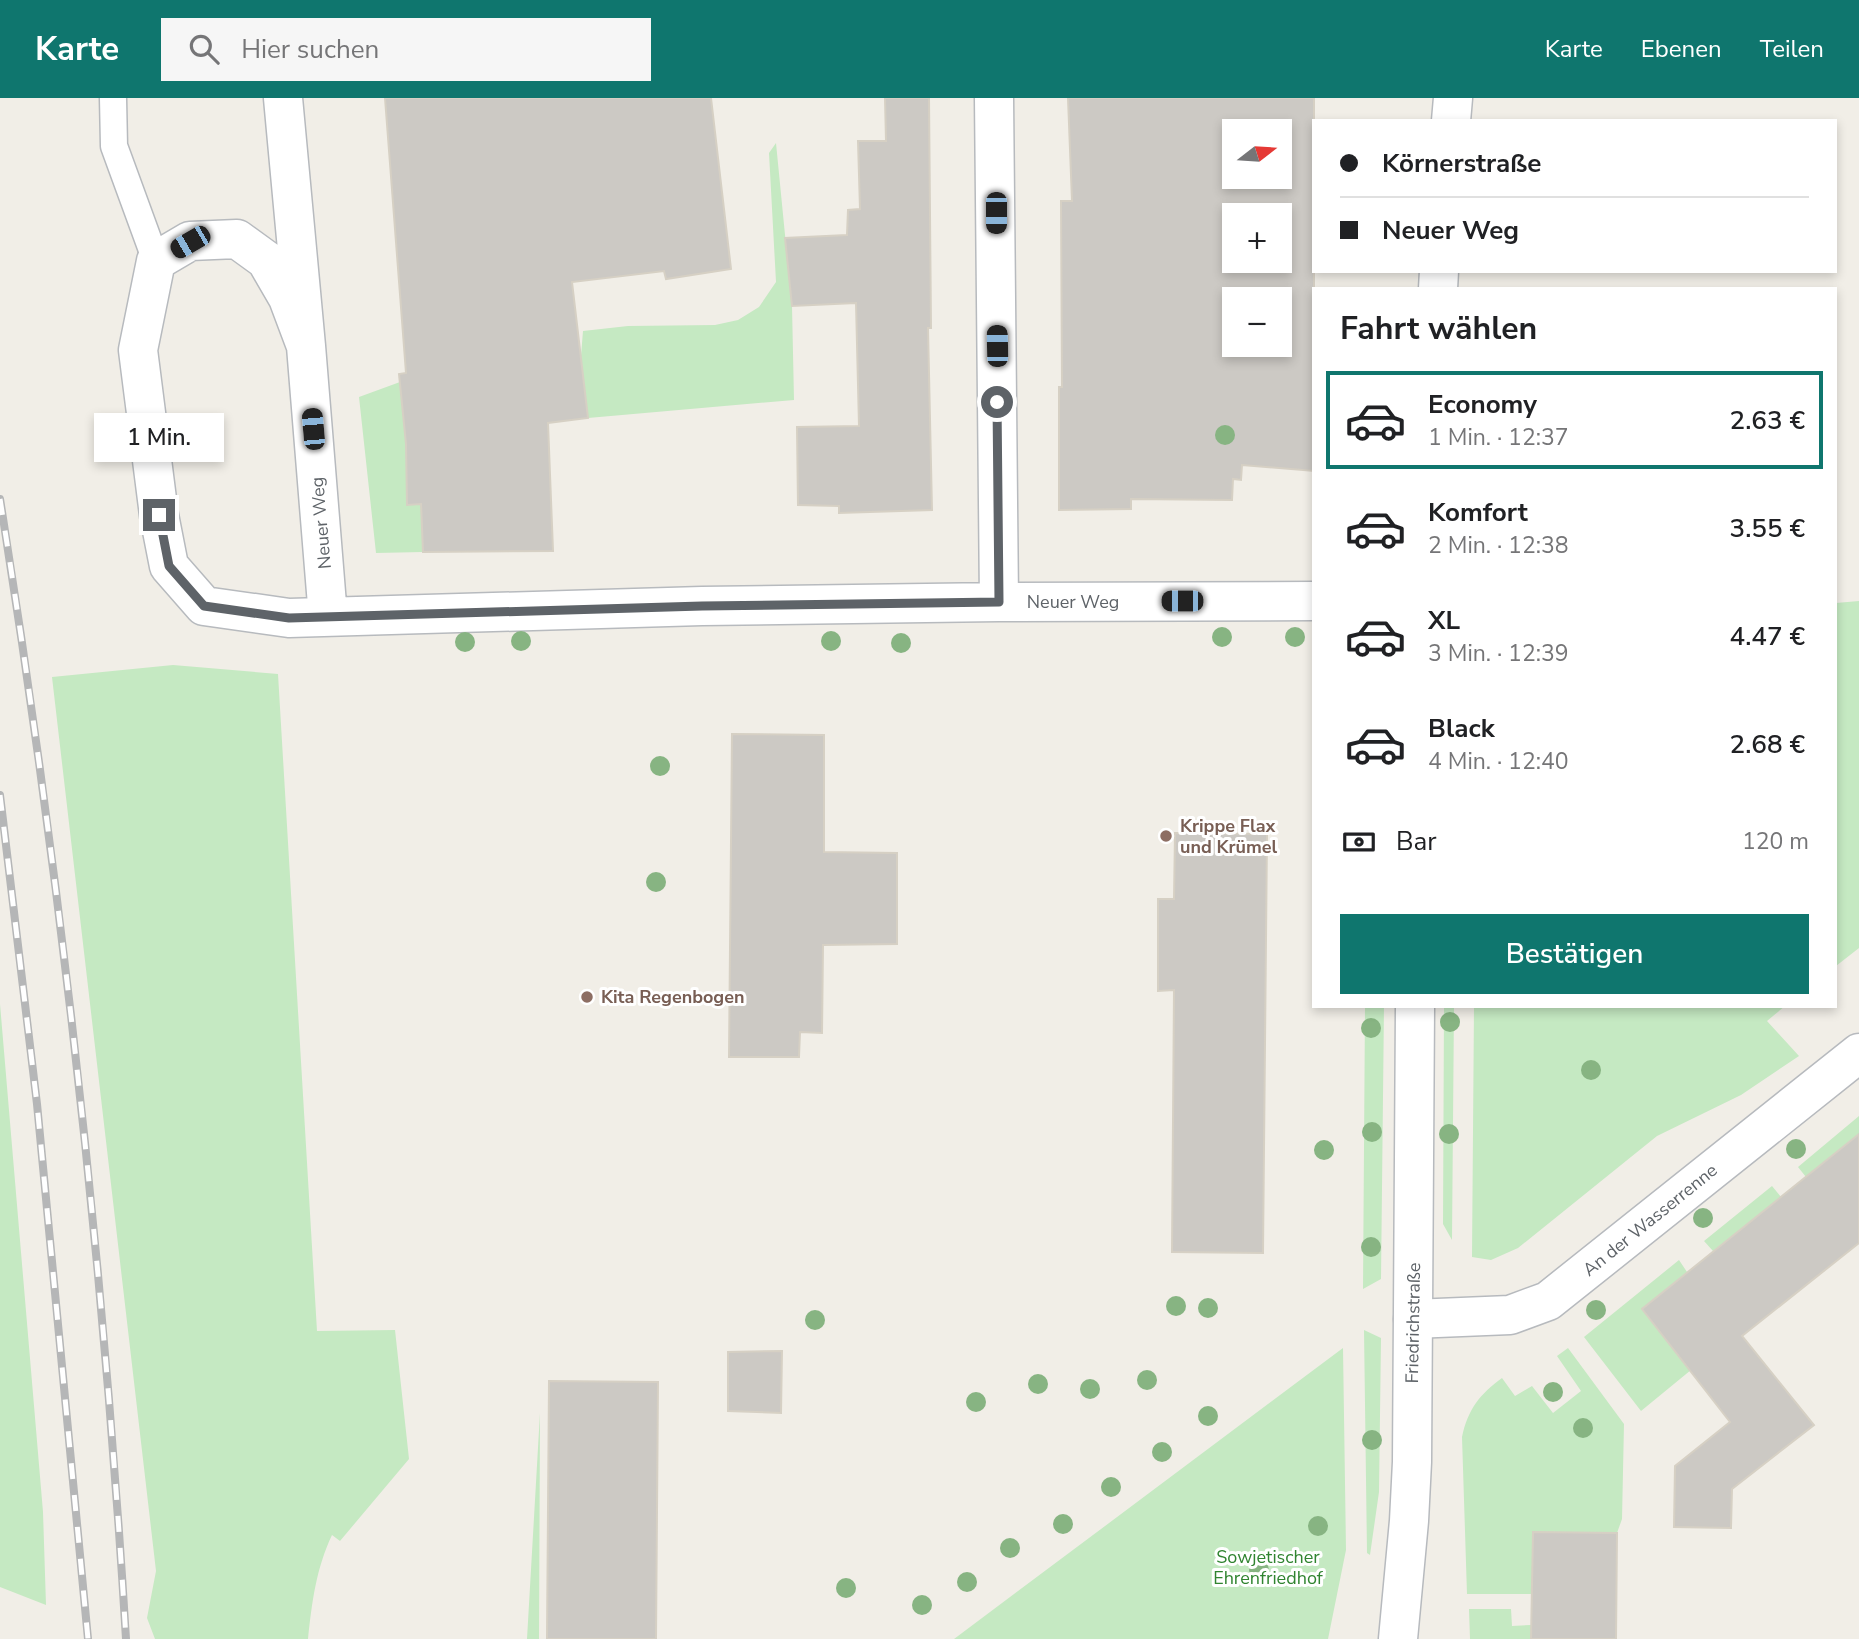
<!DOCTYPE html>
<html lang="de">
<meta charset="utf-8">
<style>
:root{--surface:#fff;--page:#f6f6f6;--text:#202124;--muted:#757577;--line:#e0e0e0;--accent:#0f766e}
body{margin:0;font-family:"Nunito Sans",sans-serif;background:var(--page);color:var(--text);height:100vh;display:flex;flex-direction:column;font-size:26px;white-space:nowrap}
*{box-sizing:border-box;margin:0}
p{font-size:23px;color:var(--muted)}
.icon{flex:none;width:38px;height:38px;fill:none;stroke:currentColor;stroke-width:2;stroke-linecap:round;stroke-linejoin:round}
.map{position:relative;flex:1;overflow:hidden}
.drawer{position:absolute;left:1312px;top:189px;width:525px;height:721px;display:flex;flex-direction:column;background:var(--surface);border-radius:0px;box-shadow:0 4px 10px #0003}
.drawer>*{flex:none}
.guide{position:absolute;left:1312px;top:21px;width:525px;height:154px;border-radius:0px;box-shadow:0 4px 10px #0003;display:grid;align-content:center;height:154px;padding:0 28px;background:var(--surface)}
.needle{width:46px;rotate:73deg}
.buttons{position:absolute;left:1222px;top:21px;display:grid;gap:14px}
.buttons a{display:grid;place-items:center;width:70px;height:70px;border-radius:0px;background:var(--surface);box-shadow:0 4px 10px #0003;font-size:35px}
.end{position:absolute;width:32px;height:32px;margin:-16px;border:9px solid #5e6368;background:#fff;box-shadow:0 0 0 4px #fff}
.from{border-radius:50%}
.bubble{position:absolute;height:49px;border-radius:0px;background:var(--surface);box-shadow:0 4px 10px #0003;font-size:23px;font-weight:600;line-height:49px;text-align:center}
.car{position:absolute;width:21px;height:42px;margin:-21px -10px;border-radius:9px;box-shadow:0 0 5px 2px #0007;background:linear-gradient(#222 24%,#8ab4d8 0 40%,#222 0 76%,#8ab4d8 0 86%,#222 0)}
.guide b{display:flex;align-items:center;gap:24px;height:66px;font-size:26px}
.guide b+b{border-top:2px solid var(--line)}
.guide i{width:18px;height:18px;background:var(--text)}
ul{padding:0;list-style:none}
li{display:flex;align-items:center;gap:21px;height:98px;margin:0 14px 10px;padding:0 14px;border:4px solid transparent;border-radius:0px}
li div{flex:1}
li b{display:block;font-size:26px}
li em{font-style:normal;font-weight:600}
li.on{border-color:var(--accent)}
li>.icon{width:63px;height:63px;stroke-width:1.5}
h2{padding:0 28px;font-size:32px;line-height:84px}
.pay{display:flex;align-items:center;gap:18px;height:77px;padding:0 28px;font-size:26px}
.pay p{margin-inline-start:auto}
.cta{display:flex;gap:14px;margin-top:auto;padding:14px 28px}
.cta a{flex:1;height:80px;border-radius:0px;background:var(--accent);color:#fff;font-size:28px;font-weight:600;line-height:80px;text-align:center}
header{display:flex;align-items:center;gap:42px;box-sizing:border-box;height:98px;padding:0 35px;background:var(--accent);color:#fff}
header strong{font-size:33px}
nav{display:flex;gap:38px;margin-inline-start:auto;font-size:24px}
.search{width:490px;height:63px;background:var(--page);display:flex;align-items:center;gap:18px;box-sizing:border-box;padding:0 24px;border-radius:0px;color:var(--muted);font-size:26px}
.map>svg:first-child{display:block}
.green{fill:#c5e9c2}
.building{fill:#ccc9c4;stroke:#d6d0c4;stroke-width:2;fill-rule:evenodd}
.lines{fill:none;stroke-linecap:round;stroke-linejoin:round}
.service-casing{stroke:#b7babe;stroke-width:29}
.minor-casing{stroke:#b7babe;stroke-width:41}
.tertiary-casing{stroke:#b7babe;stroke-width:41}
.service{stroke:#fff;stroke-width:26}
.minor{stroke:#fff;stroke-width:38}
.tertiary{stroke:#fff;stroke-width:38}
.rail-casing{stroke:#b5b6b7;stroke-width:8}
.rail{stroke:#fff;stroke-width:5;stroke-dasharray:16;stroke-linecap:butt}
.tree{fill:#87b482}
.route{stroke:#5e6368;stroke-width:9}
.education-dot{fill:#8d6e63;stroke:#fff;stroke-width:2.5}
.labels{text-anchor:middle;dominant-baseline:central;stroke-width:6;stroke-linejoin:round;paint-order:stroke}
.street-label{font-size:18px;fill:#5e6368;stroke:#fff}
.education-label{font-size:18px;font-weight:bold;fill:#785e54;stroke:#fff;text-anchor:start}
.park-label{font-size:18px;fill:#308430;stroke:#fff}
</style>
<header>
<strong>Karte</strong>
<div class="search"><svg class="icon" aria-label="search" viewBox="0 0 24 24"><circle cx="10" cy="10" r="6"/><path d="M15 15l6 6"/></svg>Hier suchen</div>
<nav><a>Karte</a><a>Ebenen</a><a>Teilen</a></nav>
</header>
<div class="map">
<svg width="1859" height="1541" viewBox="0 0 1859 1541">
<rect width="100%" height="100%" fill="#f1eee7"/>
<!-- green -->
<path class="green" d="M 776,45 L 792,208 L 794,302 L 588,320 L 581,258 L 583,233 L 628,228 L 715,227 L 738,222 L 759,209 L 776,184 L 769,55 Z
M 400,284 L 404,324 L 419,324 L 407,370 L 407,407 L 421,406 L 423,454 L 376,455 L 359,299 Z
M 1859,503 L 1859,850 L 1836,868 L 1836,505 Z
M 173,567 L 278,576 L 317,1233 L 395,1232 L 409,1361 L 340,1443 L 332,1437 C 316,1471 312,1504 308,1541 L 155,1541 L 147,1520 L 156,1473 L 52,579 Z
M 0,906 L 43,1414 L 46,1507 L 0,1489 Z
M 1365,908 L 1384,908 L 1381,1181 L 1363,1191 Z
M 1444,908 L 1454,908 L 1452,1142 L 1443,1126 Z
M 1474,908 L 1785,908 L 1767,923 L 1799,958 L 1741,997 L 1657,1038 L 1518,1150 L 1491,1162 L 1472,1159 Z
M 1859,1018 L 1859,1049 L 1852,1041 L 1806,1079 L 1798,1069 Z
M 1772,1088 L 1781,1099 L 1713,1153 L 1704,1143 Z
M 1679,1162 L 1687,1174 L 1642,1211 L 1691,1272 L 1641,1313 L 1584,1239 Z
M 1364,1232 L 1381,1240 L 1379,1394 L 1370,1457 L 1367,1455 Z
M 1343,1250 L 1346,1452 L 1328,1541 L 954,1541 Z
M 1568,1250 L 1624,1326 L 1622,1421 L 1617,1435 L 1534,1434 L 1532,1496 L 1467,1496 L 1462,1339 C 1468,1311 1480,1296 1502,1280 L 1515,1298 L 1532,1288 L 1553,1315 L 1581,1293 L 1557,1258 Z
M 540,1315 L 539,1541 L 527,1541 Z
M 1469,1511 L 1511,1511 L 1512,1528 L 1531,1527 L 1532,1541 L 1470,1541 Z"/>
<!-- building -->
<path class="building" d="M 385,0 L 711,0 L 731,171 L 666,181 L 664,173 L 572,184 L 588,320 L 548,325 L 553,453 L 423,454 L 421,406 L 407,407 L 406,346 L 399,276 L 406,275 Z
M 885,0 L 929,0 L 931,230 L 928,230 L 932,412 L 839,415 L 839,408 L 798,407 L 797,329 L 859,328 L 856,205 L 792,208 L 785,140 L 847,137 L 848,112 L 860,111 L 858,43 L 886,43 Z
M 1068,0 L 1314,0 L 1314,373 L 1242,367 L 1241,382 L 1233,381 L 1232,402 L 1131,401 L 1131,411 L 1059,412 L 1059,289 L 1062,289 L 1061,103 L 1072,103 ZM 1234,33 L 1279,33 L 1279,79 L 1234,79 ZM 1234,117 L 1279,117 L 1279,163 L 1234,163 ZM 1234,201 L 1279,201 L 1279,247 L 1234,247 Z
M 732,636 L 824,637 L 824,754 L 897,755 L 897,846 L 823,847 L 822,935 L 800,934 L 799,959 L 729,959 Z
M 1175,735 L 1267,736 L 1263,1155 L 1172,1154 L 1174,892 L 1158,893 L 1158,801 L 1174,801 Z
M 1859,1036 L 1859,1145 L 1742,1238 L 1814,1327 L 1732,1391 L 1731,1430 L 1674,1429 L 1675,1368 L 1730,1324 L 1642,1211 Z
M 782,1253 L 781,1315 L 728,1313 L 728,1254 Z
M 549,1283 L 658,1284 L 656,1541 L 547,1541 Z
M 1533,1434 L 1617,1435 L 1616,1541 L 1531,1541 Z"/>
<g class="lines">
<!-- service casing -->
<g class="service-casing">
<path id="service" d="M 113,0 L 114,48 L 156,163"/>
</g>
<!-- minor casing -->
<g class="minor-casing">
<path id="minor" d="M 283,0 L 306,248 L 328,519
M 994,0 L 999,504
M 306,248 L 288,200 L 266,162 L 237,141 L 190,143 L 156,163 L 138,252 L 159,417 L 169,468 L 204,508 L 289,520 L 702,508 L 999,504 L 1314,503
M 1413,1221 L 1510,1217 L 1548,1203 L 1859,955"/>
</g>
<!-- tertiary casing -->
<g class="tertiary-casing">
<path id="tertiary" d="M 1451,23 L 1453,0
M 1438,191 L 1439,173
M 1398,1541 L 1409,1423 L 1412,1364 L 1415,908"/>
</g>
<!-- service -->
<use href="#service" class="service"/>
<!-- minor -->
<use href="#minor" class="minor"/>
<!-- tertiary -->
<use href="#tertiary" class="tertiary"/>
<!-- rail casing -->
<g class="rail-casing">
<path id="rail" d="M 0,401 C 60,778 103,1160 126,1541
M 0,697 L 37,1006 L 88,1541"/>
</g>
<!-- rail -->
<use href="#rail" class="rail"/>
</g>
<!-- trees -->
<g class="tree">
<circle cx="1225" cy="337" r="10"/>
<circle cx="1222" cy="539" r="10"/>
<circle cx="1295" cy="539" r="10"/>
<circle cx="521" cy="543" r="10"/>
<circle cx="831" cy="543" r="10"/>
<circle cx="465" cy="544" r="10"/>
<circle cx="901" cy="545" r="10"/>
<circle cx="660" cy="668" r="10"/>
<circle cx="656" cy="784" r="10"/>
<circle cx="1450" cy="924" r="10"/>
<circle cx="1371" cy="930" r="10"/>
<circle cx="1591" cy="972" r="10"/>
<circle cx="1372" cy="1034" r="10"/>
<circle cx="1449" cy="1036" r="10"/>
<circle cx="1796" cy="1051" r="10"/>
<circle cx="1324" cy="1052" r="10"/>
<circle cx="1703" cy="1120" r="10"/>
<circle cx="1371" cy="1149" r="10"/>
<circle cx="1176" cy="1208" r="10"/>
<circle cx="1208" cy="1210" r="10"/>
<circle cx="1596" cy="1212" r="10"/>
<circle cx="815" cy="1222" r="10"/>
<circle cx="1147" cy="1282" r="10"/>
<circle cx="1038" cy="1286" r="10"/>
<circle cx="1090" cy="1291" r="10"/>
<circle cx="1553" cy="1294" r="10"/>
<circle cx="976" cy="1304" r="10"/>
<circle cx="1208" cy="1318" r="10"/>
<circle cx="1583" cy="1330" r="10"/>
<circle cx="1372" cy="1342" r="10"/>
<circle cx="1162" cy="1354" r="10"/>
<circle cx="1111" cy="1389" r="10"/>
<circle cx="1063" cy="1426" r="10"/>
<circle cx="1318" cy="1428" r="10"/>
<circle cx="1010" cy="1450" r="10"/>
<circle cx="1259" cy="1472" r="10"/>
<circle cx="967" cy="1484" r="10"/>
<circle cx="846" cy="1490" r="10"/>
<circle cx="922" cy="1507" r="10"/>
</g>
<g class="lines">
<!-- route -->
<path class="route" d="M 159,417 L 169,468 L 204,508 L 289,520 L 702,508 L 999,504 L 997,304"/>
</g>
<!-- markers -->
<g class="education-dot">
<circle cx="1166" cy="738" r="7"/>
<circle cx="587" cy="899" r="7"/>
</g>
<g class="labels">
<!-- street labels -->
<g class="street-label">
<text transform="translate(321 425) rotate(-95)">Neuer Weg</text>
<text x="1073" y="504">Neuer Weg</text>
<text transform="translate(1650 1122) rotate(-39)">An der Wasserrenne</text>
<text transform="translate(1413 1225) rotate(-89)">Friedrichstraße</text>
</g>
<!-- education labels -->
<g class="education-label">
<text x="1180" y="728">Krippe Flax<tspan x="1180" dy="21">und Krümel</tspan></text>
<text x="601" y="899">Kita Regenbogen</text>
</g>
<!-- park labels -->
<g class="park-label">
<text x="1268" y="1459">Sowjetischer<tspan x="1268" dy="21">Ehrenfriedhof</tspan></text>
</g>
</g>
</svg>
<div class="buttons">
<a><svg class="needle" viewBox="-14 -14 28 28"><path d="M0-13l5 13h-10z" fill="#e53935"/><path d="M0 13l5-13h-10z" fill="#757577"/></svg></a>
<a>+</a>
<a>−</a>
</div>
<i class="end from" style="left:997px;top:304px"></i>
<i class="end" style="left:159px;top:417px"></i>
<div class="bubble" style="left:94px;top:315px;width:130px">1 Min.</div>
<i class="car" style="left:996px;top:115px;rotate:180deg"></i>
<i class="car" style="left:190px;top:144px;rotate:240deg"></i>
<i class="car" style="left:997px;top:248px;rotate:359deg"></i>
<i class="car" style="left:313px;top:331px;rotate:355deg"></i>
<i class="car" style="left:1182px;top:503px;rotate:270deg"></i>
<div class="guide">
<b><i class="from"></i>Körnerstraße</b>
<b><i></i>Neuer Weg</b>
</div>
<section class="drawer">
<h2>Fahrt wählen</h2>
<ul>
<li class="on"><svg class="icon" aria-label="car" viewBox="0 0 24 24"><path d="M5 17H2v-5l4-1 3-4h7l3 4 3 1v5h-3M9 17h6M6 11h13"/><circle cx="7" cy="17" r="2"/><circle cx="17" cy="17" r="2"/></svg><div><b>Economy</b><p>1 Min. · 12:37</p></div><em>2.63 €</em></li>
<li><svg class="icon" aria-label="car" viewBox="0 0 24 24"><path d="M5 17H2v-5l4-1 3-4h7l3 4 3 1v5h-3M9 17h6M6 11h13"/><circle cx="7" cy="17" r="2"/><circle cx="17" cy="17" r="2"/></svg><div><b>Komfort</b><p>2 Min. · 12:38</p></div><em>3.55 €</em></li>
<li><svg class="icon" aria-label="car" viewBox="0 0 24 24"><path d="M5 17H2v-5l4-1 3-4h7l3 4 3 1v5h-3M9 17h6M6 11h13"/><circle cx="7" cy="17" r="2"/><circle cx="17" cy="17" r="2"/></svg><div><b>XL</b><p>3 Min. · 12:39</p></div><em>4.47 €</em></li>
<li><svg class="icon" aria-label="car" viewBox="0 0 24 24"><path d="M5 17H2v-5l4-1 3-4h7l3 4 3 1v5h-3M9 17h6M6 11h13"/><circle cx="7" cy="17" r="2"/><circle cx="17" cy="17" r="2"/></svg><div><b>Black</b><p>4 Min. · 12:40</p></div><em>2.68 €</em></li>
</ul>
<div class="pay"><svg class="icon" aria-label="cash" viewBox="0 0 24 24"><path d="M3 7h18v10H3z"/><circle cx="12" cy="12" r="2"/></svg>Bar<p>120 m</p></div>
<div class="cta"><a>Bestätigen</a></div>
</section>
</div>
